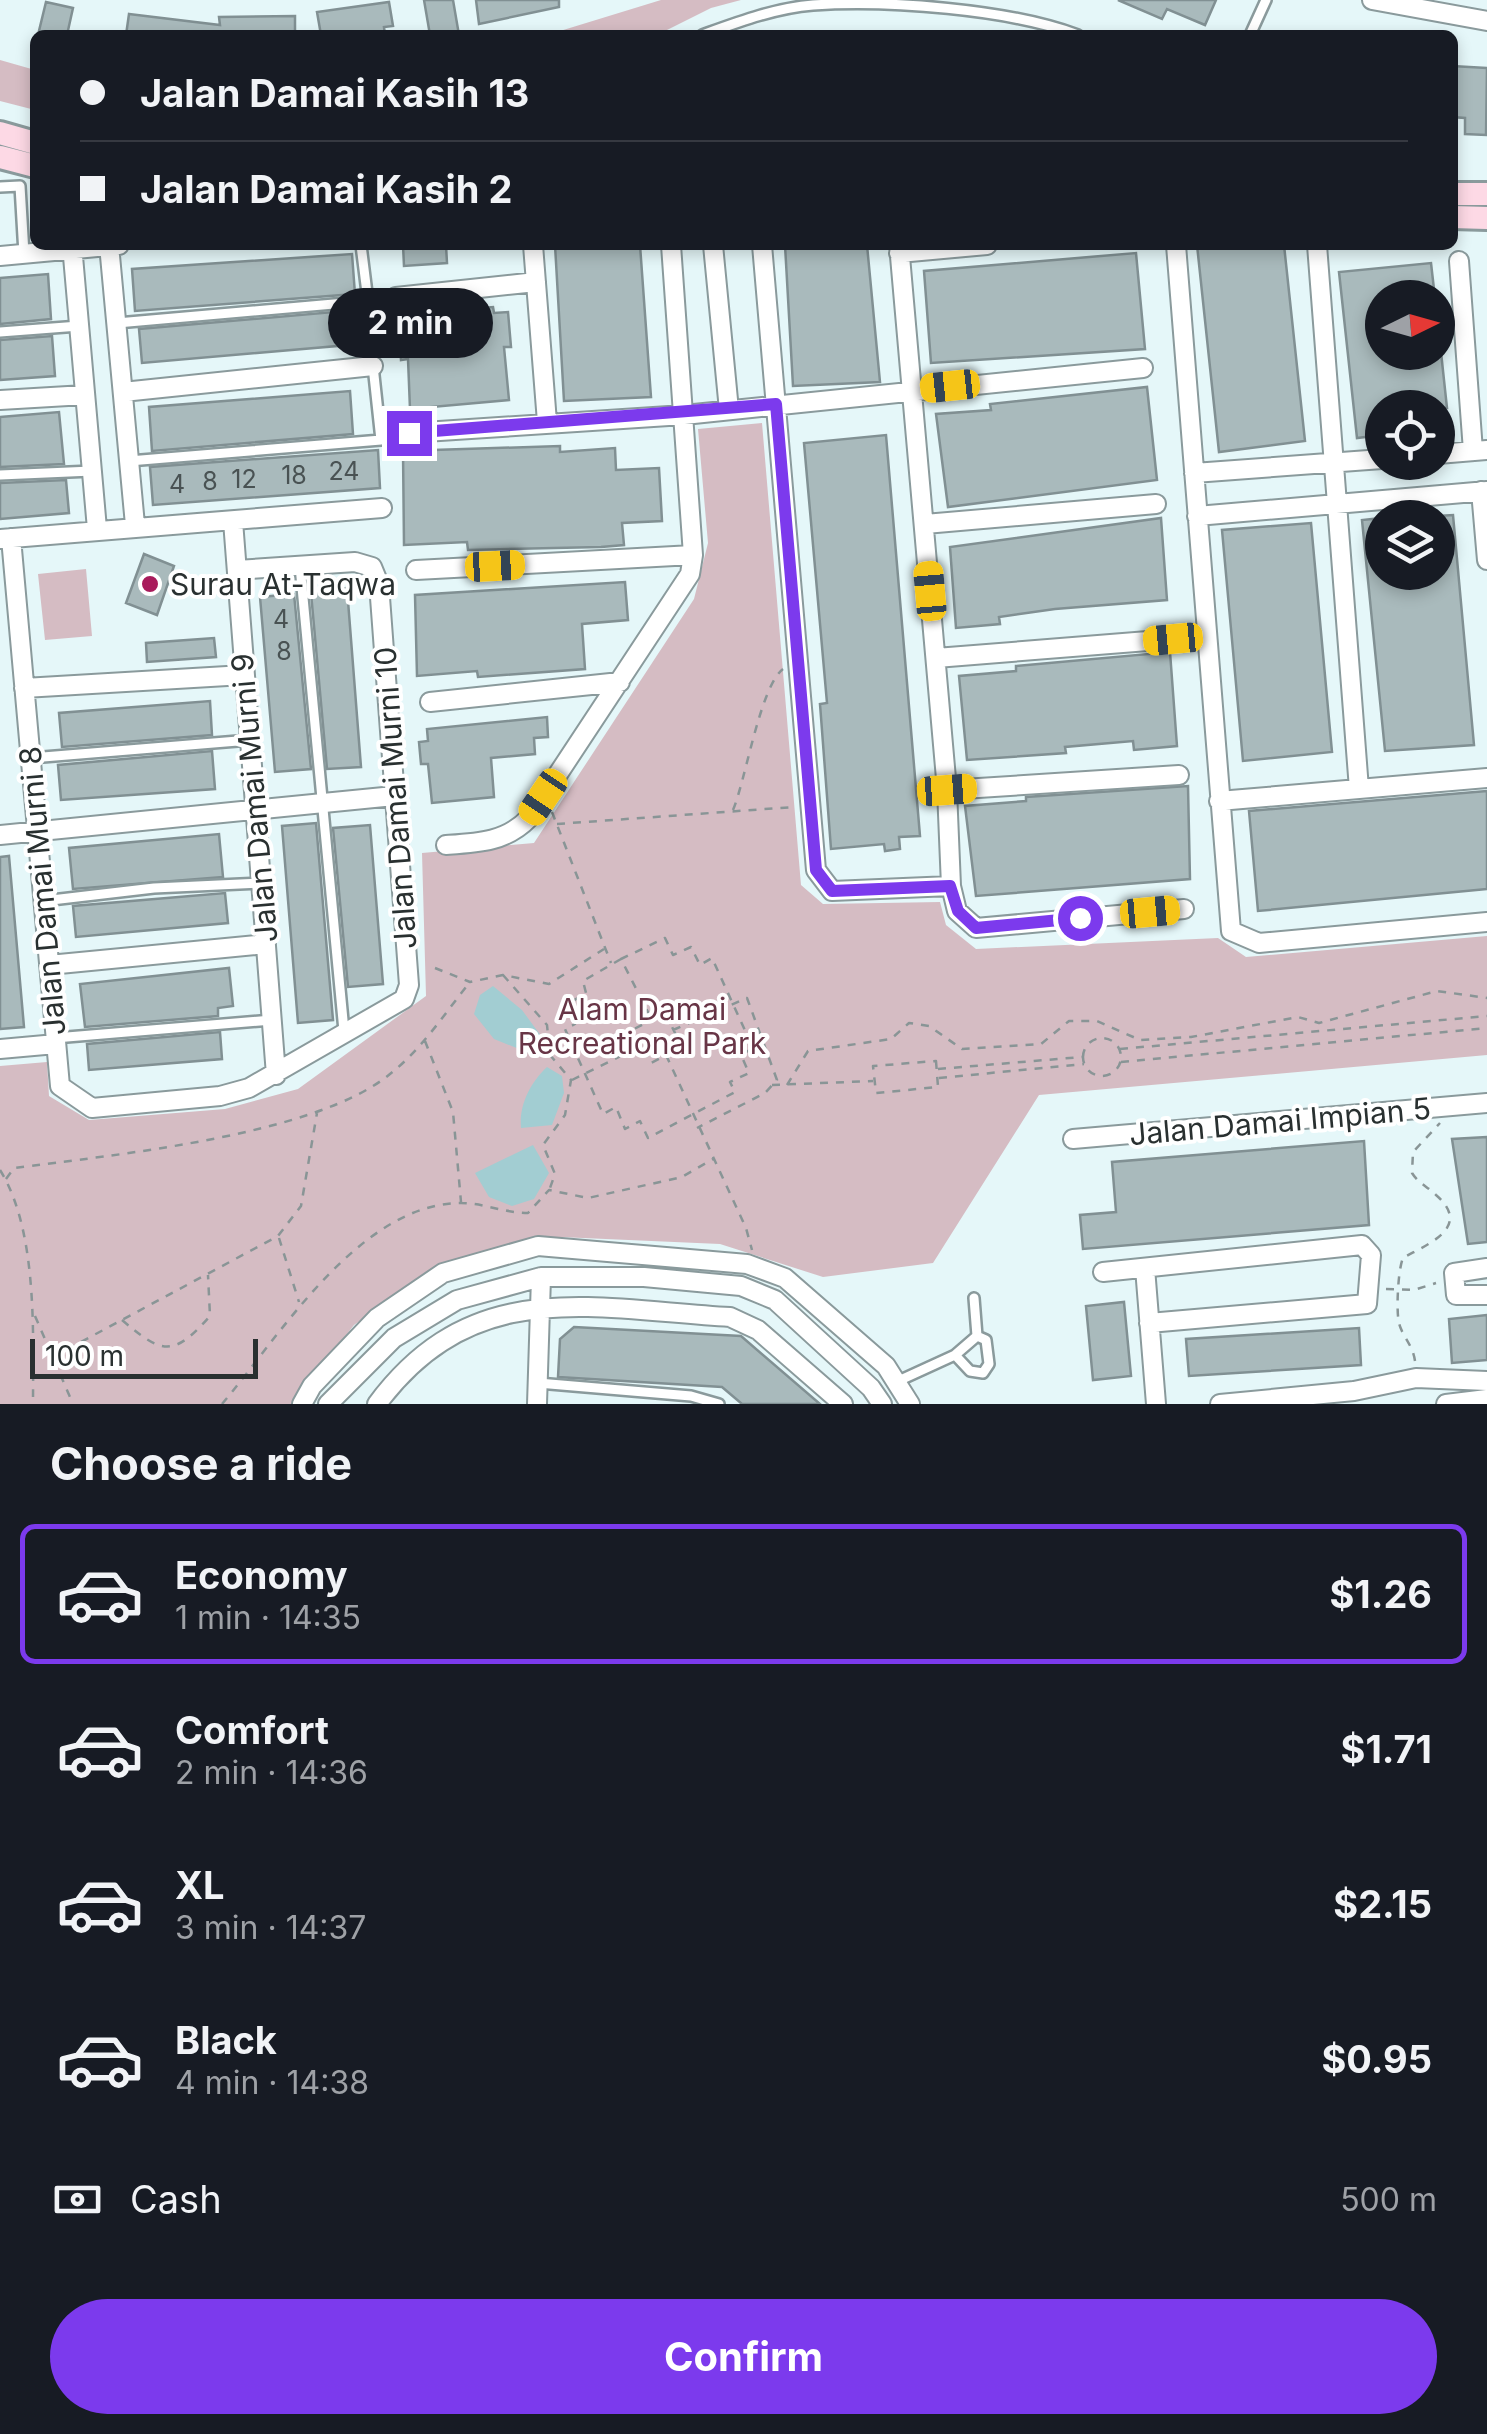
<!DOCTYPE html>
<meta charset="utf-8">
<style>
:root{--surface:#171b24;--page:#242831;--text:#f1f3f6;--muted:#9ea1a6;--line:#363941;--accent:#7c3aed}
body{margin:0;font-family:Inter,sans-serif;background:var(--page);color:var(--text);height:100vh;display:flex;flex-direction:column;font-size:38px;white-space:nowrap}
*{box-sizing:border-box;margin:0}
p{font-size:32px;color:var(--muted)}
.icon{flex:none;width:55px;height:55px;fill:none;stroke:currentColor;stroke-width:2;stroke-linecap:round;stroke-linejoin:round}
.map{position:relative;height:1404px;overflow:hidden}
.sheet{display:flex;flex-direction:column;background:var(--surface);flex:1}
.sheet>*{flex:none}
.hud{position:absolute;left:30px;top:30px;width:1428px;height:220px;border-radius:15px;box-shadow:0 5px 15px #0003;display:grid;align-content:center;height:220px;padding:0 50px;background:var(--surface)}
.needle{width:65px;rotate:85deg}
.tools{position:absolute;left:1365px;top:280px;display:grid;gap:20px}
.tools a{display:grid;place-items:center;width:90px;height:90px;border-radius:50%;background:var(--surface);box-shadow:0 5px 15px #0003;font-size:50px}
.scale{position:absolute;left:30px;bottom:25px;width:228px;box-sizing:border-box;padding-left:10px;border:5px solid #293030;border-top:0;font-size:28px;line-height:35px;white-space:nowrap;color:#293030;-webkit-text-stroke:8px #fff;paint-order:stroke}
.end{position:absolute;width:45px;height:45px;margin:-22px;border:12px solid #7c3aed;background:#fff;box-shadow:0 0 0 5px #fff}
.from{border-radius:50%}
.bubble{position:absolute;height:70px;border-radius:35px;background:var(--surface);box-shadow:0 5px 15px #0003;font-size:32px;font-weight:700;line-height:70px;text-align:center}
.car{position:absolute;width:30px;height:60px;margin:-30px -15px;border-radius:12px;box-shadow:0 0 8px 2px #0007;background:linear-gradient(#f5c518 24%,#345 0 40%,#f5c518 0 76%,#345 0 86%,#f5c518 0)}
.hud b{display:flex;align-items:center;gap:35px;height:95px;font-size:38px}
.hud b+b{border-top:2px solid var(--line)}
.hud i{width:25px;height:25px;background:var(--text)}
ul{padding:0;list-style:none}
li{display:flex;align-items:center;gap:30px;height:140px;margin:0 20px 15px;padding:0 30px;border:5px solid transparent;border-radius:15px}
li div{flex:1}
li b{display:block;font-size:38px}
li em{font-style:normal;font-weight:700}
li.on{border-color:var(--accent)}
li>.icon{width:90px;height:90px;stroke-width:1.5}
h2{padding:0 50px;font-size:45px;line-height:120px}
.pay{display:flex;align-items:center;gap:25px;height:110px;padding:0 50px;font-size:38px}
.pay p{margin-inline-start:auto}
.button{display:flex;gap:20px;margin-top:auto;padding:20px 50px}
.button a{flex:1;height:115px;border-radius:60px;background:var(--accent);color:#fff;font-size:40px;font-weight:700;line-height:115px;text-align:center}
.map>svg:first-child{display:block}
.green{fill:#d5bcc3}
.water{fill:#a2cdd2}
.building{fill:#a9babc;stroke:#819093;stroke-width:2.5}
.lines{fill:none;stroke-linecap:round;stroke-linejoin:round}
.lane-casing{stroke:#8a9a9c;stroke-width:14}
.street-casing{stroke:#8a9a9c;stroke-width:22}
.secondary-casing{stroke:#8a9a9c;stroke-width:28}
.path{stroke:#899596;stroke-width:2.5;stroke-dasharray:8 8;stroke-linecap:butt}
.lane{stroke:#fff;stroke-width:9}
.street{stroke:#fff;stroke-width:18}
.secondary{stroke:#fdd9e5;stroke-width:22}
.route{stroke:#7c3aed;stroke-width:12}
.poi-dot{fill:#a81b5b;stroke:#fff;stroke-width:4}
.labels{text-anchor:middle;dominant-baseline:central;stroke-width:8;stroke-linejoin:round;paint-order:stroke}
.number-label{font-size:25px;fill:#495253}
.poi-label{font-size:30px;fill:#293030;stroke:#fff;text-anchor:start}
.street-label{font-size:30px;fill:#293030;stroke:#fff}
.park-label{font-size:30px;fill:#683546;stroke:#fff}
</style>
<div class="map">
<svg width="1487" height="1404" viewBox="0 0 1487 1404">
<rect width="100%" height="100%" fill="#e5f7f9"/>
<!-- green -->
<path class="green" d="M 661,0 L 741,0 L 711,8 L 657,35 L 547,35 Z
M 0,60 L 35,70 L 35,110 L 0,101 Z
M 762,423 L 801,885 L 823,904 L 940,902 L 946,925 L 976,949 L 1218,938 L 1246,957 L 1487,936 L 1487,1055 L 1039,1095 L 933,1263 L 823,1277 L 720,1244 L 560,1237 L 444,1262 L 354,1325 L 292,1404 L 0,1404 L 0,1066 L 47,1062 L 49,1096 L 89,1120 L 225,1109 L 298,1089 L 426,996 L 422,853 L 534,843 L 694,599 L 708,543 L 698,429 Z
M 86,569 L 92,636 L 45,640 L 38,574 Z"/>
<!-- water -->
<path class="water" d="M 493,986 L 522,1010 L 544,1040 L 529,1053 L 494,1039 L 474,1014 L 480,995 Z
M 547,1067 L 562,1076 L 564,1093 L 552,1125 L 521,1128 C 519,1105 530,1083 547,1067 Z
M 533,1145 L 549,1173 L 534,1199 L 512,1206 L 489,1197 L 475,1173 Z"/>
<!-- building -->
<path class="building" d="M 424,0 L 453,0 L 459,35 L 430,35 Z
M 476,0 L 559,0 L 559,7 L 479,24 Z
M 1118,0 L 1216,0 L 1205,25 L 1167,9 L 1162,19 Z
M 46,2 L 73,8 L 67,35 L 38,35 Z
M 389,2 L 393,26 L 384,27 L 385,35 L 321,35 L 317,12 Z
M 129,14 L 220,25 L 219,17 L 295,16 L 295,35 L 126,35 Z
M 1452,66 L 1487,68 L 1486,135 L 1465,134 L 1465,118 L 1452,117 Z
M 403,245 L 446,245 L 447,263 L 404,266 Z
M 555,245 L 640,245 L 651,397 L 564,401 Z
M 785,245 L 867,245 L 880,382 L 793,386 Z
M 1197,245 L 1284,245 L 1305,441 L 1219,452 Z
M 1136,253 L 1145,349 L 931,363 L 924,271 Z
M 352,254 L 355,294 L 135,311 L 132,269 Z
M 1431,263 L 1435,298 L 1382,298 L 1382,352 L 1441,352 L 1447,408 L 1382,408 L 1382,435 L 1357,438 L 1339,272 Z
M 48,274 L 51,319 L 0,324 L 0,278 Z
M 493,307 L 494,313 L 508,312 L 511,347 L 504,347 L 509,400 L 410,409 L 408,359 L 401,360 L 398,315 Z
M 356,310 L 360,344 L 142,363 L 139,329 Z
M 52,336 L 55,376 L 0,380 L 0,340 Z
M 1147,387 L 1157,480 L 948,507 L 936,414 L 991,410 L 990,404 Z
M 350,391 L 353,434 L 152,451 L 149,407 Z
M 59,412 L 64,464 L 0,467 L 0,417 Z
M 886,435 L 920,836 L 899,837 L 900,849 L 885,851 L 884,844 L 831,849 L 820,704 L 827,703 L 804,443 Z
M 560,446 L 560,452 L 615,448 L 616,470 L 659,468 L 662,521 L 622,523 L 624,545 L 601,547 L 468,550 L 467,542 L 404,545 L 403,451 Z
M 378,450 L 380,488 L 153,505 L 150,467 Z
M 66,480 L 69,513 L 0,519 L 0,483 Z
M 1453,515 L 1474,745 L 1385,751 L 1362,520 L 1382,518 L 1382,572 L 1438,572 L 1438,516 Z
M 1161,518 L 1167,600 L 1055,609 L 999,617 L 1000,624 L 956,628 L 950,547 Z
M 1311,523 L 1332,752 L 1243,761 L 1222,530 Z
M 144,554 L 174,566 L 157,615 L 126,603 Z
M 625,582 L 628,620 L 582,624 L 585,669 L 478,677 L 477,671 L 417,676 L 415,595 Z
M 347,588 L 361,767 L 327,769 L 311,593 Z
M 294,594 L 311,769 L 275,772 L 260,597 Z
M 214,638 L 216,657 L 147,662 L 146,643 Z
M 1170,652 L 1177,746 L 1134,750 L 1133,741 L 1065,747 L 1066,753 L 967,760 L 959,676 L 1016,671 L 1016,666 Z
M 210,701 L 212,735 L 62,747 L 59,713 Z
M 547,717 L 548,737 L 534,738 L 535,754 L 491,758 L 494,797 L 432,803 L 428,764 L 421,764 L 419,742 L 428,741 L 427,729 Z
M 212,751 L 215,789 L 61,800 L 58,765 Z
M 1188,786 L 1190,879 L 976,896 L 965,806 L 1026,801 L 1026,797 Z
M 1487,791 L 1487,889 L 1258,911 L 1249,811 Z
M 316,823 L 333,1020 L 298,1023 L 282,826 Z
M 370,825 L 383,984 L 348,987 L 333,828 Z
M 219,834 L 223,877 L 73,889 L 69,848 Z
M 9,856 L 24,1027 L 0,1029 L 0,857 Z
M 225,893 L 228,923 L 76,937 L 73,906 Z
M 229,968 L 233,1006 L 218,1008 L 218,1016 L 85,1027 L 80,984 Z
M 220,1032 L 222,1059 L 89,1070 L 87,1044 Z
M 1487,1137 L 1487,1242 L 1468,1244 L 1452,1139 Z
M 1364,1141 L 1369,1225 L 1083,1249 L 1080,1215 L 1116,1212 L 1112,1162 Z
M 1124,1302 L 1131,1376 L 1093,1380 L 1086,1306 Z
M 1487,1315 L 1487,1360 L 1452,1363 L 1449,1319 Z
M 574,1327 L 741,1336 L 820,1404 L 742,1404 L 722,1387 L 558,1377 L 560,1339 Z
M 1359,1328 L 1361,1365 L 1189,1376 L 1186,1339 Z"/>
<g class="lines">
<!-- lane casing -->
<g class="lane-casing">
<path id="lane" d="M 702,35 C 738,22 775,8 813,5 C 887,0 1009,9 1078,35
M 1250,35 L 1266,0
M 0,187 L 20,186 L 24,254
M 117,323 L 368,301 L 361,245
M 0,332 L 79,326
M 129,461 L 381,440 L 373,366
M 0,475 L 92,471
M 300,566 L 344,1031
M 31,758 L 250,740
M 43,901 L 154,888 L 261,883
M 55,1038 L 272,1020
M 974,1298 L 977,1336
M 896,1382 L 955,1355 L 977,1336 L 986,1340 L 989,1364 L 983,1373 L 970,1371 L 955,1355
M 538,1383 L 691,1396 L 719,1404"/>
</g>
<!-- street casing -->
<g class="street-casing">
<path id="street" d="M 1372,0 L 1487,21
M 72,245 L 97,529
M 109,245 L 135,525
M 533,245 L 547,422
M 713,245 L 729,410
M 762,245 L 816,870 L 832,891 L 951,886
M 899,245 L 947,790 L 951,886 L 957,911 L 976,928 L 1184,909
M 1176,245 L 1231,931 L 1259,943 L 1487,922
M 1317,245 L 1359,789
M 899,253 L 987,245
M 0,256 L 119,245
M 1459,261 L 1473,451
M 396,297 L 536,282
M 123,392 L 373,366
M 0,400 L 85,395
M 409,433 L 684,415 L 1143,368
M 1438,454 L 1487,450
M 1194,473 L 1382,459
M 1481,491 L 1487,560
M 1197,516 L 1487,491
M 233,521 L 276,1075
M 925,524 L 1156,504
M 11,538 L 60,1086 L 92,1108 L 220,1096 L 249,1088 L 404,999 L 409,985 L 379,584 L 372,567 L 355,562 L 237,570
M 0,539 L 382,508
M 416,570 L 693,555
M 936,658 L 1173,639
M 24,688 L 244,675
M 430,702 L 620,682
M 947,790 L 1179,775
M 1219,801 L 1487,778
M 0,835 L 394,796
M 446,845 C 478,843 506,842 529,818 L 690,574 L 693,555 L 671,245
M 49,965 L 266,944
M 0,1049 L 56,1044
M 1073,1139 L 1487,1103
M 1145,1268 L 1156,1404
M 1487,1268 L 1454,1273 L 1456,1295 L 1487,1295
M 1103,1272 L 1362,1245 L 1371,1255 L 1367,1304 L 1149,1323
M 302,1404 L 312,1386 L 377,1318 L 443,1273 L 538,1246 L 747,1264 L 785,1278 L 886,1366 L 910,1404
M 328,1404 L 394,1338 L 457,1300 L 541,1277 L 644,1277 L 741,1286 L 775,1300 L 871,1388 L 882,1404
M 377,1404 C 473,1275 591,1309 730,1317 L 758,1330 L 843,1404
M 537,1404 L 541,1277
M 1220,1404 L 1354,1391 L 1416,1378 L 1487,1381
M 1446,1404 L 1487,1399"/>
</g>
<!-- secondary casing -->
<g class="secondary-casing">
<path id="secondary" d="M 0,133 L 35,143
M 0,157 L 35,166
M 1452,194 L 1487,194
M 1452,217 L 1487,218"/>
</g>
<!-- path -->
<path class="path" d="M 733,810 C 746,779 760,687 783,669
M 552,812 L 611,963
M 557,824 L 794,807
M 621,959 L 583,981 L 586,993 L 566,1005 L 575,1024 L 565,1029 L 603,1114 L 616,1107 L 625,1129 L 640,1121 L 648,1138 L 735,1092 L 730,1082 L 749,1073 L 741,1055 L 753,1048 L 712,958 L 700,965 L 691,947 L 673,955 L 665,938 L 621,959 L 652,1020
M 435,968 L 470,982 L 503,975 L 549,984 L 604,949
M 503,975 L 547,1025 L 550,1055 L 571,1080 L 565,1115 L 543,1145 L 555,1174 L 550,1188
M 665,1013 L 682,1047 L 651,1063 L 634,1029 Z
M 673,1030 L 747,998 L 777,1080 L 765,1093 L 697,1128
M1083 1057a19 19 0 1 1 38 0a19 19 0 1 1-38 0Z
M 425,1041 L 453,1112 L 461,1202
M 1120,1049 L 1487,1016
M 666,1055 L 746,1228 L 752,1250
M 936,1061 L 938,1087 L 876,1093 L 873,1066 Z
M 1121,1062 L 1487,1028
M 938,1069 L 1082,1057
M 939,1078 L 1084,1064
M 572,1080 L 641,1046
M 772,1085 L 873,1081
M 787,1085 L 808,1051 L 891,1039 L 909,1023 L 929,1026 L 962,1049 L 1041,1044 L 1069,1021 L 1097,1021 L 1140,1040 L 1191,1037 L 1298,1017 L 1319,1023 L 1437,991 L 1487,998
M 0,1170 C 38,1231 33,1335 33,1404
M 6,1179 L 14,1168 C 112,1155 315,1136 390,1074 C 422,1049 445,1013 470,982
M 279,1238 L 299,1302
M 1386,1289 L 1414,1290 L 1436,1283
M 35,1316 L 73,1404
M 122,1320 C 162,1354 173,1358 210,1316 L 208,1275
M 53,1357 L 278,1236 L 301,1206 L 317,1113
M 1415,1361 C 1413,1345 1402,1336 1399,1323 C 1396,1311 1398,1269 1403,1258 C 1425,1245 1474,1228 1436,1195 C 1427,1186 1419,1184 1412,1173 L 1413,1152 L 1440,1123
M 222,1404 C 279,1337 360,1203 461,1203 C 483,1203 505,1213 528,1213 L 549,1190 L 588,1198 L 682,1177 L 713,1159"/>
<!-- lane -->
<use href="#lane" class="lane"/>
<!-- street -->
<use href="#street" class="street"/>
<!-- secondary -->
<use href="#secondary" class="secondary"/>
</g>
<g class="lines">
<!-- route -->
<path class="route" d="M 409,433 L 776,404 L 816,870 L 832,891 L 950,886 L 958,911 L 976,928 L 1080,918"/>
</g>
<!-- markers -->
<circle class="poi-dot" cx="150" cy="584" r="10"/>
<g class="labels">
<!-- number labels -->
<g class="number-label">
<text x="344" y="471">24</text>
<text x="294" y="475">18</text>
<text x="244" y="479">12</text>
<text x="210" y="481">8</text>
<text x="177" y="484">4</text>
<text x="281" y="619">4</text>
<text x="284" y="651">8</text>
</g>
<!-- poi labels -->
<g class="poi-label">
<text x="170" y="584">Surau At-Taqwa</text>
</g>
<!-- street labels -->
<g class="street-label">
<text transform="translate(254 798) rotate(-95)">Jalan Damai Murni 9</text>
<text transform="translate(395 798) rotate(-94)">Jalan Damai Murni 10</text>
<text transform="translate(42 891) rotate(-95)">Jalan Damai Murni 8</text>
<text transform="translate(1280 1121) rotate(-5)">Jalan Damai Impian 5</text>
</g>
<!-- park labels -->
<g class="park-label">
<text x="642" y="1009">Alam Damai<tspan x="642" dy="34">Recreational Park</tspan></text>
</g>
</g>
</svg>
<div class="tools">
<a><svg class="needle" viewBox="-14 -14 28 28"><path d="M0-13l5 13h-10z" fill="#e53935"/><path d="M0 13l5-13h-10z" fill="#9ea1a6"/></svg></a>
<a><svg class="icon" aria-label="locate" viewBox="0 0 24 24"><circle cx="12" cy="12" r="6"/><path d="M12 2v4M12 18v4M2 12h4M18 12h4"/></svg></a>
<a><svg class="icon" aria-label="layers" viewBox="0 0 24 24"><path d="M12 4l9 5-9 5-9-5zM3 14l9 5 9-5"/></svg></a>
</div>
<div class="scale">100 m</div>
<i class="end from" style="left:1080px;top:918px"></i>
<i class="end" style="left:409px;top:433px"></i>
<div class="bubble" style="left:328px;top:288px;width:165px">2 min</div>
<i class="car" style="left:950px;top:386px;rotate:264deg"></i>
<i class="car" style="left:495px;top:566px;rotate:87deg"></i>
<i class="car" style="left:930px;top:591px;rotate:355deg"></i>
<i class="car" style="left:1173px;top:639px;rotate:265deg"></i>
<i class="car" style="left:947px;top:790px;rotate:86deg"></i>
<i class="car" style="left:543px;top:797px;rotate:214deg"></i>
<i class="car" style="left:1150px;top:912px;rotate:85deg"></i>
<div class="hud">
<b><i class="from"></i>Jalan Damai Kasih 13</b>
<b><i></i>Jalan Damai Kasih 2</b>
</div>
</div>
<section class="sheet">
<h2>Choose a ride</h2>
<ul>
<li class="on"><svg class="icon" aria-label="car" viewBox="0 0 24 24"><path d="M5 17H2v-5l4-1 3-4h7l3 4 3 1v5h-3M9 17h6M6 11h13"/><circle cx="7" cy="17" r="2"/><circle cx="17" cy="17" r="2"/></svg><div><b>Economy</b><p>1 min · 14:35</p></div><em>$1.26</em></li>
<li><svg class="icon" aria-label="car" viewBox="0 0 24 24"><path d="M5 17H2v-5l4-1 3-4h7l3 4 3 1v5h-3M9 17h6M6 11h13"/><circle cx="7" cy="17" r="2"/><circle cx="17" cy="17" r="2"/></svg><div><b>Comfort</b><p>2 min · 14:36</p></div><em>$1.71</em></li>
<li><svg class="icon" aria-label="car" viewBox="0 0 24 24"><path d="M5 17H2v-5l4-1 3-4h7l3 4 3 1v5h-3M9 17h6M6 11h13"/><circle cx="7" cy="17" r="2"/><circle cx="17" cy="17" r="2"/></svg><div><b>XL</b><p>3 min · 14:37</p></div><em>$2.15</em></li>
<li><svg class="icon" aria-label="car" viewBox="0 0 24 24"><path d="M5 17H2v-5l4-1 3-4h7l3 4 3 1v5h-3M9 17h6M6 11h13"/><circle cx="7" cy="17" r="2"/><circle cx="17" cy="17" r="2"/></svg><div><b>Black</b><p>4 min · 14:38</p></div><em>$0.95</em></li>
</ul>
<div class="pay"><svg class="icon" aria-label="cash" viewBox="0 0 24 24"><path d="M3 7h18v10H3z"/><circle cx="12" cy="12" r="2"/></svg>Cash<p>500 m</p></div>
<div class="button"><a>Confirm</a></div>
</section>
